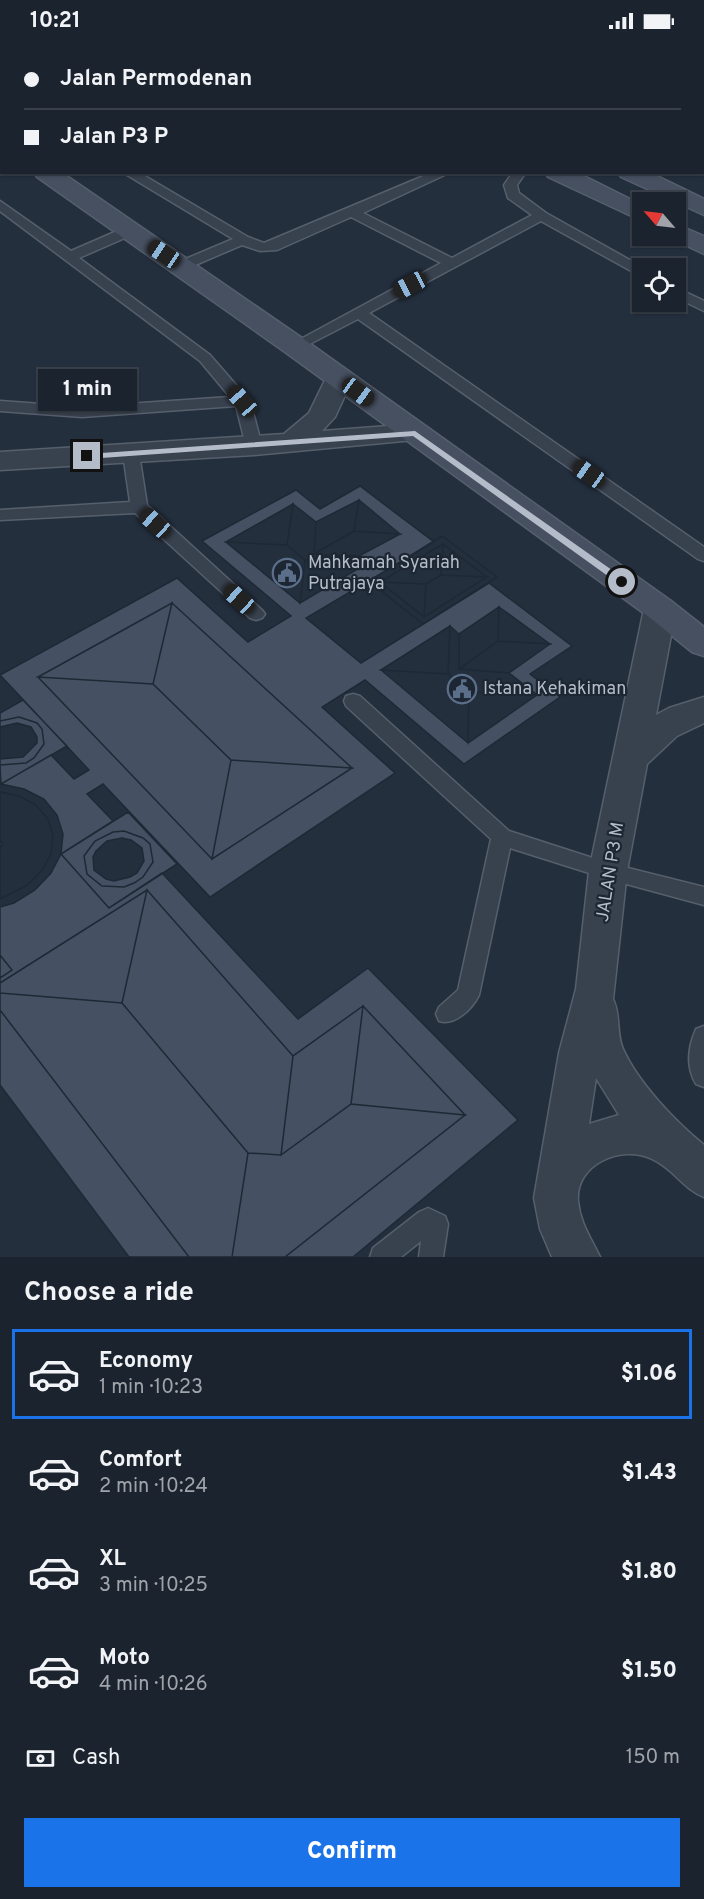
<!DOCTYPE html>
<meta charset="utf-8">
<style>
:root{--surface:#1b232e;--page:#282f3a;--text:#f1f3f6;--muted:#a0a4aa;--line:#39404a;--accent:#1a73e8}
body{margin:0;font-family:Overpass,sans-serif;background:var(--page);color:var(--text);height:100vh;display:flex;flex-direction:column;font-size:22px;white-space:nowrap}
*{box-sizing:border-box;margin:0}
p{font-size:20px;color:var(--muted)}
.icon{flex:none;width:33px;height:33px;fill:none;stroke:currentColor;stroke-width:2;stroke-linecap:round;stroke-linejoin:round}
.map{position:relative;height:1215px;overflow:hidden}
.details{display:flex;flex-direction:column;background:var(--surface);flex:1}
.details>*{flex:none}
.guide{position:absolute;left:0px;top:0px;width:705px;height:132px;box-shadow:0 2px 4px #0004,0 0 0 2px var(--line);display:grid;align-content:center;height:132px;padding:0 24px;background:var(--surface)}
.needle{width:39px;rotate:298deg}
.tools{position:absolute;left:632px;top:150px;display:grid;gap:12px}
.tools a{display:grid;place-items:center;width:54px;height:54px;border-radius:0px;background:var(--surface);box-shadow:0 2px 4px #0004,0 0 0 2px var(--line);font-size:30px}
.end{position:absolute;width:27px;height:27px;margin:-14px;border:8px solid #b4bcc9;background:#111;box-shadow:0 0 0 3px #111}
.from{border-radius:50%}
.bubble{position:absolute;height:42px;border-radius:0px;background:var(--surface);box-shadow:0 2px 4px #0004,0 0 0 2px var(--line);font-size:20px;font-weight:800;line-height:42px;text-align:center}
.car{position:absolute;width:18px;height:36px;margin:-18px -9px;border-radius:8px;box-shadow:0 0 4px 2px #0007;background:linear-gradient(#222 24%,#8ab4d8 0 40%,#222 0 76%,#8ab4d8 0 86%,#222 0)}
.guide b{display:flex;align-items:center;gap:21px;height:57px;font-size:22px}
.guide b+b{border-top:2px solid var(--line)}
.guide i{width:15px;height:15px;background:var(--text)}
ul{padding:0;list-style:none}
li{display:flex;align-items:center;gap:18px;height:90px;margin:0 12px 9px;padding:0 12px;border:3px solid transparent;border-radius:0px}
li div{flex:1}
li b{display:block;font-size:22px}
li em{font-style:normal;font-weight:800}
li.active{border-color:var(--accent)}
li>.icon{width:54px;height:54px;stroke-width:1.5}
h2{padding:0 24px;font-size:27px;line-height:72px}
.pay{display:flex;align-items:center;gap:15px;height:66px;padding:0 24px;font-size:22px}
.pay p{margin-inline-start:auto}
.button{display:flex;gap:12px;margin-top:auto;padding:12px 24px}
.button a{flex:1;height:69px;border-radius:0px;background:var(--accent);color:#fff;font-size:24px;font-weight:800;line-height:69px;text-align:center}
.status{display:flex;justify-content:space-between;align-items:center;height:42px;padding:0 30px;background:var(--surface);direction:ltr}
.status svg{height:16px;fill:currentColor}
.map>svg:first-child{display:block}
.green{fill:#263c3f}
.building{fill:#455162;stroke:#1f2835;stroke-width:1.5;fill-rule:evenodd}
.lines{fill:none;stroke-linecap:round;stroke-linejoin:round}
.lane-casing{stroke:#565f6c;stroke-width:3}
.street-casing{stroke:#565f6c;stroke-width:3}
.secondary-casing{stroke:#565f6c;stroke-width:3}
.lane{fill:#38414e;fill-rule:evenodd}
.street{fill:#38414e;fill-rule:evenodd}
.secondary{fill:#465061;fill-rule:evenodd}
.route{fill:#b4bcc9}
.labels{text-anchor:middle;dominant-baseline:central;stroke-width:4.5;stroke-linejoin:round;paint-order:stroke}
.poi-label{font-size:18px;fill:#b4bcc9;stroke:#1d2633;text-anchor:start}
.street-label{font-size:18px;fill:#b4bcc9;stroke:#1d2633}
</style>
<div class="status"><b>10:21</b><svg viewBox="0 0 49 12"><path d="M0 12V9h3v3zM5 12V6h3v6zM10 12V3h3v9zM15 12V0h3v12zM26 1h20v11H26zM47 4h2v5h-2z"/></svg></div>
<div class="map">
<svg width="704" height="1215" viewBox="0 0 704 1215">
<rect width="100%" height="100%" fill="#242f3e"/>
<!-- green -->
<path class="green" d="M 412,0 L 704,0 L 704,134 L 698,131 L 704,130 L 704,2 Z"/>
<!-- building -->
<path class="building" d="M 360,444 L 434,500 L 306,576 L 361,621 L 489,541 L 572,604 L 530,632 L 560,655 L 464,722 L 365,638 L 322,665 L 395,731 L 210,855 L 103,742 L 87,752 L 113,779 L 61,812 L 63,792 L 57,773 L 44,757 L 24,747 L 1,742 L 51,713 L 74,737 L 89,728 L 0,633 L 177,536 L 248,600 L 291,574 L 202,499 L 296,448 L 320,467 ZM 172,561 L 352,726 L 212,817 L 38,635 Z
M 359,458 L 354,489 L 314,512 L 316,480 Z
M 359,458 L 400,492 L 354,489 Z
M 293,462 L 287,503 L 226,500 Z
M 293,462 L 316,480 L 314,512 L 359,514 L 368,521 L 305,518 L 287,503 Z
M 354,489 L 400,492 L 359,514 L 314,512 Z
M 442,494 L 497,535 L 423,582 L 369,539 ZM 443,502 L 487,535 L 424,575 L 380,540 Z
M 442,494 L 497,535 L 423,582 L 369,539 Z
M 226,500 L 287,503 L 305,518 L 300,561 Z
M 443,502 L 487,535 L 441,533 Z
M 443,502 L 441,533 L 426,542 L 380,540 Z
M 305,518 L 368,521 L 300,561 Z
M 441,533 L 487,535 L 424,575 L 426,542 Z
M 380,540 L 426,542 L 424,575 Z
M 172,561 L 153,642 L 38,635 L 107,597 Z
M 172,561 L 352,726 L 231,718 L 153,642 Z
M 499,565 L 498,599 L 459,627 L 459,592 Z
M 499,565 L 550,602 L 498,599 Z
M 450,584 L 448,632 L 381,628 Z
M 450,584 L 459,592 L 459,627 L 509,631 L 537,653 L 469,650 L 448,632 Z
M 498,599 L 550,602 L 509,631 L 459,627 Z
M 381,628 L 448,632 L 469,650 L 468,701 Z
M 38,635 L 153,642 L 231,718 L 212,817 Z
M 469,650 L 537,653 L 468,701 Z
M 23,658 L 67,704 L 1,742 L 0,723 L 26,721 L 34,716 L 44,702 L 42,687 L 37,681 L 19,675 L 0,679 L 0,671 Z
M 19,675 L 37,681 L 42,687 L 44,702 L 34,716 L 26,721 L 0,723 L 0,679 Z
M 17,681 L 31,685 L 37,695 L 37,701 L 23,715 L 0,717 L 0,685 Z
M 231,718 L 352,726 L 212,817 Z
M 0,750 L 19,754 L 36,763 L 48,777 L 53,793 L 51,812 L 42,828 L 28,843 L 0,857 L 0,809 L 2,802 L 0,796 Z
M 0,750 L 19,754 L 36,763 L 48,777 L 53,793 L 51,812 L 42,828 L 28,843 L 0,857 Z
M 128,770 L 177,822 L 109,866 L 61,812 ZM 124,789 L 143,796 L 150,802 L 153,820 L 143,835 L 134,841 L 124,845 L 102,844 L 87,832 L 84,814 L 95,799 L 113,790 Z
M 124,789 L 143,796 L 150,802 L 153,820 L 143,835 L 134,841 L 124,845 L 102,844 L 87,832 L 84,814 L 95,799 L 113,790 Z
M 122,796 L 131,798 L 142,806 L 144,819 L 137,831 L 130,835 L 114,839 L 106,837 L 94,828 L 93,815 L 96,809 L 107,799 Z
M 61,812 L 109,866 L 162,831 L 298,977 L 368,926 L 518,1078 L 353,1215 L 285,1215 L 465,1073 L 363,964 L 293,1014 L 147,848 L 0,941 L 0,936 L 12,928 L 0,913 L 0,865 L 14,861 L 35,848 L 51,831 Z
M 147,848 L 122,961 L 0,951 L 0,941 Z
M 147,848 L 293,1014 L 281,1113 L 248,1111 L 122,961 Z
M 0,913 L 12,928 L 0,936 Z
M 0,951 L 122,961 L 248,1111 L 232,1215 L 189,1215 L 0,968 Z
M 363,964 L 465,1073 L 351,1062 Z
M 363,964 L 351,1062 L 281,1113 L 293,1014 Z
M 0,968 L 189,1215 L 129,1215 L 0,1043 Z
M 351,1062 L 465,1073 L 285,1215 L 232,1215 L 248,1111 L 281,1113 Z"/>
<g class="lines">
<!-- lane casing -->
<g class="lane-casing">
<path id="lane" d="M 122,130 L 138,130 L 248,195 L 264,201 L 433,130 L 451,130 L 363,171 L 452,216 L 532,173 L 508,156 L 504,143 L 513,130 L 526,130 L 517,143 L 519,151 L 546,171 L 644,226 L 642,226 L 642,235 L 541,179 L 369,271 L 704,505 L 704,519 L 698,517 L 358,277 L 300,307 L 290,307 L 288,304 L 441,221 L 351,175 L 277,208 L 260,209 L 242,203 L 186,227 L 176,227 L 174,224 L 176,221 L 233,197 Z
M 0,159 L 71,209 L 124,186 L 134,186 L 136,189 L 134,192 L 79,216 L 210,313 L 250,359 L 262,404 L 260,408 L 248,408 L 246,404 L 236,364 L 82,375 L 0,369 L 0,359 L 82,365 L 230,355 L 200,319 L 0,169 Z
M 675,245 L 704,259 L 704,269 L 675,255 Z
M 131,407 L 139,412 L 147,463 L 262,568 L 265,572 L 262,576 L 256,578 L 250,576 L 135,471 L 0,478 L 0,468 L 130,460 L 123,412 Z
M 353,652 L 360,654 L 509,789 L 608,821 L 704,845 L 704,863 L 608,837 L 510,806 L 479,953 C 472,967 455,984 439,979 L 436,972 L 439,965 L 458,948 L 491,797 L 346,664 L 344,659 L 346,654 Z
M 704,984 L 704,1045 L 696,1042 C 686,1025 688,1005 696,987 Z
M 428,1166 L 445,1174 L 448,1182 L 443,1215 L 419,1215 L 421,1199 L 401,1215 L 370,1215 L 373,1206 L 419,1170 Z"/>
</g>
<!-- street casing -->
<g class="street-casing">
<path id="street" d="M 651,0 L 672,0 L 673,2 L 652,2 Z
M 339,328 L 349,330 L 353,336 L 335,375 L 322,389 L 415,382 L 425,385 L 429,391 L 425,397 L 254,413 L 0,428 L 0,410 L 284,392 L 309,371 L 329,330 Z
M 660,556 L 671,559 L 676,567 L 656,673 L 669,666 L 704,655 L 704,681 L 677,694 L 647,722 L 627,829 L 613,957 C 621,973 616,992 623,1007 C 638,1041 676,1080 704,1103 L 704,1155 C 682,1146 674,1127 652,1117 C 622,1102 575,1122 578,1159 C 580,1181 591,1196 600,1215 L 552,1215 L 540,1187 L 534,1156 L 559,1011 L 576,947 L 589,829 L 644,567 L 649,559 ZM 596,1036 L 619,1073 L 589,1082 Z"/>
</g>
<!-- secondary casing -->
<g class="secondary-casing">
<path id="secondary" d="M 196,0 L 218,0 L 195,2 Z
M 245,0 L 268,0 L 269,2 L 246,2 Z
M 311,0 L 334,0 L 335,2 L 312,2 Z
M 0,92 L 2,92 L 2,107 L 0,106 Z
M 34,130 L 61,130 L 305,298 L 671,559 L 704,585 L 704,614 L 692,610 L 649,575 L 285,310 L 37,135 Z
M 545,130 L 576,130 L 642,163 L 642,179 L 548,135 Z
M 618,130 L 649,130 L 704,157 L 704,173 L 621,135 Z
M 675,182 L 704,194 L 704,212 L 666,194 L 675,194 Z"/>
</g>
<!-- lane -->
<use href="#lane" class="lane"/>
<!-- street -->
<use href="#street" class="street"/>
<!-- secondary -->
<use href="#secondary" class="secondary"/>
</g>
<!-- route -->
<path class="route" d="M 415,389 L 626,538 L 626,542 L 619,542 L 413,394 L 87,417 L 83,414 L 87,412 Z"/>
<!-- icons -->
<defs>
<g id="civic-ring" transform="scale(1.5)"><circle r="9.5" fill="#1d2633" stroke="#5c6f8a" stroke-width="1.5"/><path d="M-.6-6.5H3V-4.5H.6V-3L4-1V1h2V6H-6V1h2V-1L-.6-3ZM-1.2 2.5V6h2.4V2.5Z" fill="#5c6f8a"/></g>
</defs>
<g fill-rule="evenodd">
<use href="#civic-ring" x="287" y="531"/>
<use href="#civic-ring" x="462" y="647"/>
</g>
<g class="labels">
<!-- poi labels -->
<g class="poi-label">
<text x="308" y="521">Mahkamah Syariah<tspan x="308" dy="21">Putrajaya</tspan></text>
<text x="483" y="647">Istana Kehakiman</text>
</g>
<!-- street labels -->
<g class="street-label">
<text transform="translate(611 830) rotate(-81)">JALAN P3 M</text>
</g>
</g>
</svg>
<div class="tools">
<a><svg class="needle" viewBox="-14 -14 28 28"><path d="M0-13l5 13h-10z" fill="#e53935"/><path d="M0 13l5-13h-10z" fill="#a0a4aa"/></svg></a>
<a><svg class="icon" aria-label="locate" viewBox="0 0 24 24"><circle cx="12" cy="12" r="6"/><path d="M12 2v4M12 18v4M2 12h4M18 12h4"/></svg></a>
</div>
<i class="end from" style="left:622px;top:540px"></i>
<i class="end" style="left:87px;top:414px"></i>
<div class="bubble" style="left:38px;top:327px;width:99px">1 min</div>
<i class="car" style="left:164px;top:212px;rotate:304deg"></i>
<i class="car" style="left:410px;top:243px;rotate:242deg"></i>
<i class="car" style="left:358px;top:350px;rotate:126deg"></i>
<i class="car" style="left:242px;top:359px;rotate:319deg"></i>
<i class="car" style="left:589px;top:432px;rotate:305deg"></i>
<i class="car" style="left:155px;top:481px;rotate:312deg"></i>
<i class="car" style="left:239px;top:557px;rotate:312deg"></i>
<div class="guide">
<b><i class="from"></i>Jalan Permodenan</b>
<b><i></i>Jalan P3 P</b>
</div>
</div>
<section class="details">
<h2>Choose a ride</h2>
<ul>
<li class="active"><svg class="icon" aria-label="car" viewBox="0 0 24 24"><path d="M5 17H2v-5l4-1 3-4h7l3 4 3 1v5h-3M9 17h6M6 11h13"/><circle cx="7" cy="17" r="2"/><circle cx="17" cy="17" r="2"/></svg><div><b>Economy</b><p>1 min · 10:23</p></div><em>$1.06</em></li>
<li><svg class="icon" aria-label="car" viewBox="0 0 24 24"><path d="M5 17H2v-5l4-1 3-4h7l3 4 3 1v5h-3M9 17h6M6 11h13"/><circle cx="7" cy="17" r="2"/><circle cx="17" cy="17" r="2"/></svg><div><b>Comfort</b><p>2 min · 10:24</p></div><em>$1.43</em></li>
<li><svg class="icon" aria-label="car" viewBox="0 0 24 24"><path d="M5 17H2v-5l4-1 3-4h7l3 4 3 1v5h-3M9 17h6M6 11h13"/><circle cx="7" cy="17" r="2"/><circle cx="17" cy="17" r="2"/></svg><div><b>XL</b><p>3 min · 10:25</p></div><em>$1.80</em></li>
<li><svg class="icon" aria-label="car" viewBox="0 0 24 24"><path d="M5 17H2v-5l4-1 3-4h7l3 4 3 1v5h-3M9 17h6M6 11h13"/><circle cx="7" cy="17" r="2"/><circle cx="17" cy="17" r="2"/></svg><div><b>Moto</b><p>4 min · 10:26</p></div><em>$1.50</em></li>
</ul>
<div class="pay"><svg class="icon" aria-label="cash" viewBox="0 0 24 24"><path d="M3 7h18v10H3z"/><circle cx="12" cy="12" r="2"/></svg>Cash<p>150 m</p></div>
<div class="button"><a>Confirm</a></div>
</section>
